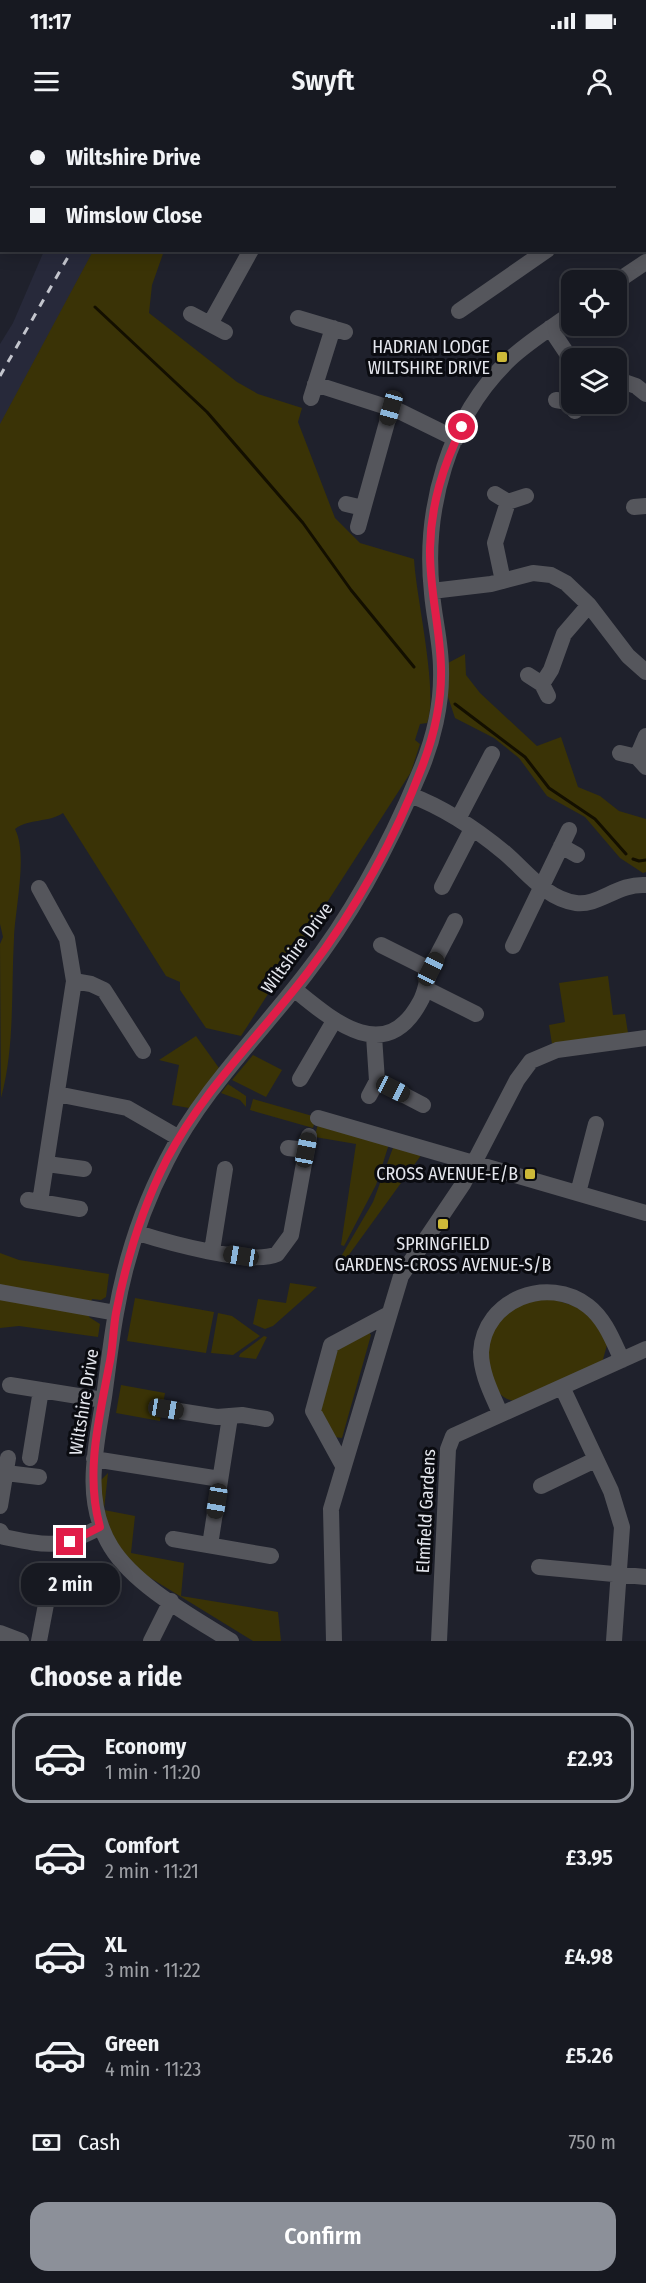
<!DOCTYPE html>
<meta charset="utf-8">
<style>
:root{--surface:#171921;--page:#24262e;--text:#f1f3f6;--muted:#9ea0a5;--line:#36383f;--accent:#8c9099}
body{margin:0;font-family:"Fira Sans Condensed",sans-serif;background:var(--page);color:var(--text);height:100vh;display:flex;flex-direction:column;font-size:22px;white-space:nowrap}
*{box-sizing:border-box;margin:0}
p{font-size:20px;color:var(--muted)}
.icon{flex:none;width:33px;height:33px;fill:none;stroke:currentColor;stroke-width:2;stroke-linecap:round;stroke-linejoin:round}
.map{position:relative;height:1521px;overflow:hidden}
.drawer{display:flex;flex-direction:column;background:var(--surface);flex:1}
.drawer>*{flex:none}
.guide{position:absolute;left:0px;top:0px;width:646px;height:132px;box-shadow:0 3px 15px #0003,0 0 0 2px var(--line);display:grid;align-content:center;height:132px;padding:0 30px;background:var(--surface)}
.tools{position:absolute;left:561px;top:150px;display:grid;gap:12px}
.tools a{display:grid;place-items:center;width:66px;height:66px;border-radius:12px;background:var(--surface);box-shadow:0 3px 15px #0003,0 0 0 2px var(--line);font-size:30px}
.end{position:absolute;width:27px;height:27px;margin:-14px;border:8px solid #e11d48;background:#fff;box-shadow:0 0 0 3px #fff}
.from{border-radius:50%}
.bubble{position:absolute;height:42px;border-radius:18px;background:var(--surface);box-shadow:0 3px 15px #0003,0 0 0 2px var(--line);font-size:20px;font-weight:600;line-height:42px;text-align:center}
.car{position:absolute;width:18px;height:36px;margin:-18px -9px;border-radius:8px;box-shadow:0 0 4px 2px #0007;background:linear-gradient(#222 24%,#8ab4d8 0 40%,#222 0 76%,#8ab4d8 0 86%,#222 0)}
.guide b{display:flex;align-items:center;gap:21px;height:57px;font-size:22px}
.guide b+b{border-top:2px solid var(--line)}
.guide i{width:15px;height:15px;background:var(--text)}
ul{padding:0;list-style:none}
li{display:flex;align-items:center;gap:18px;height:90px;margin:0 12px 9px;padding:0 18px;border:3px solid transparent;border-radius:18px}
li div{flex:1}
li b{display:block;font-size:22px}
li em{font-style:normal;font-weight:600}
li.selected{border-color:var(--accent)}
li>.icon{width:54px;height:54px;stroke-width:1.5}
h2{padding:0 30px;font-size:27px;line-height:72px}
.pay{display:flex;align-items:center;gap:15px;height:66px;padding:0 30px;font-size:22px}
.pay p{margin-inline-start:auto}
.action{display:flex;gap:12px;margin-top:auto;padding:12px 30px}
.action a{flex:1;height:69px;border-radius:18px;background:var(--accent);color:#fff;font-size:24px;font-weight:600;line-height:69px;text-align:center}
.status{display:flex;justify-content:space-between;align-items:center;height:42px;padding:0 30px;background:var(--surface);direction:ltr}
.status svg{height:16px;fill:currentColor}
header{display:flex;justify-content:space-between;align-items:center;height:78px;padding:0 30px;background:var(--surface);font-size:27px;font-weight:600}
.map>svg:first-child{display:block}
.built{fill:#27293a}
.green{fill:#3a3306}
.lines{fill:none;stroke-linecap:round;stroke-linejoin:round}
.stream{stroke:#130f00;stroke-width:3}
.minor{stroke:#55565c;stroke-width:16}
.rail{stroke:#c3c5cd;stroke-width:3;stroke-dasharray:8 8;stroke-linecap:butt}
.route{stroke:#e11d48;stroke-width:8}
.poi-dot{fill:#cdb938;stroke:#0a0b10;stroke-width:2}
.labels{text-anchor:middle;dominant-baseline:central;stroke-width:6;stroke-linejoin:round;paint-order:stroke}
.poi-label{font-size:18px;fill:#e4e6ed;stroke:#0a0b10;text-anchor:end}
.street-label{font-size:18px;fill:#e4e6ed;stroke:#0a0b10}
</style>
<div class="status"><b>11:17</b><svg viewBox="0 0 49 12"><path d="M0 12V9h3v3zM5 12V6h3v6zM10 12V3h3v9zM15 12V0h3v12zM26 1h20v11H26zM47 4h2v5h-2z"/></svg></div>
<header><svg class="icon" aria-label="menu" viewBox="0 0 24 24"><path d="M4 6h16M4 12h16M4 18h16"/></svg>Swyft<svg class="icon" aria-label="person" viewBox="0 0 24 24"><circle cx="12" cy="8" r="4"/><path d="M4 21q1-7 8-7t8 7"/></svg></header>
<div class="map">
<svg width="646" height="1521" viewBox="0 0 646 1521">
<rect width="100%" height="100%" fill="#1f212c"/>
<!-- built -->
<path class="built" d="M 44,131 L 135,131 L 0,360 L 0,224 L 13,203 Z"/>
<!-- green -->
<path class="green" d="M 0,0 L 99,0 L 2,2 L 1,8 Z
M 93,131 L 164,131 L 152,165 L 149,193 L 237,262 L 258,274 L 302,288 L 298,302 L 335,398 L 360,423 L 414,439 C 416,477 439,574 427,603 L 420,604 L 415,620 L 420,624 L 411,652 L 241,916 L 206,908 L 180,870 L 180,862 L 166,856 L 63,693 C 48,703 30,698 15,709 C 28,734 15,789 14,818 C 11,871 15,927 1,978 L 0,824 L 3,817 L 0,804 L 0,304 Z
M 465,534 L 466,555 L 480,573 L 537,626 L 561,617 L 578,667 L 600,676 L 619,691 L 646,699 L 646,752 L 643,753 L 620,738 L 585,697 L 547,676 L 519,638 L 494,618 L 455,598 L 447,574 L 448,543 Z
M 608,856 L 613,895 L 625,894 L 628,913 L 552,924 L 549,905 L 565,902 L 559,863 Z
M 196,916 L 219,948 L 189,988 L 172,985 L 179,945 L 159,940 Z
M 253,935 L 282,950 L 266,977 L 232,960 Z
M 228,964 L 246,976 L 246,987 L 240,980 L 221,973 Z
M 253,979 L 316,997 L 313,1008 L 250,990 Z
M 318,1003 L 389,1024 L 376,1065 L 344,1126 L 341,1125 L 356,1024 L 315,1017 Z
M 394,1025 L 422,1034 L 343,1143 L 339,1140 L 373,1082 Z
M 0,1133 L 19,1140 L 109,1154 L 106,1177 L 101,1180 L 92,1179 L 91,1182 L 0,1165 Z
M 290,1163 L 317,1167 L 273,1206 L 265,1209 L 253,1204 L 258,1179 L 286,1183 Z
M 545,1177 C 583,1188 590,1189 607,1225 L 602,1243 L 514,1281 C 484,1276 482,1225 497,1203 C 509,1187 528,1183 545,1177 Z
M 135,1178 L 214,1192 L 206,1233 L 127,1221 Z
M 0,1179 L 89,1194 L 89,1197 L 100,1204 L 98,1217 L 19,1206 L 0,1208 Z
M 218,1193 L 232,1196 L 260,1216 L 233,1235 L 211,1233 Z
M 369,1212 L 371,1215 L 342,1318 L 334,1317 L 320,1293 L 338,1227 Z
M 264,1216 L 267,1217 L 256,1239 L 239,1237 L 240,1234 Z
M 121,1265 L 165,1273 L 160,1301 L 116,1293 Z
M 108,1353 L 104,1390 L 135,1396 L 131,1433 L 184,1443 L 181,1476 L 278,1492 L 281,1521 L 253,1521 L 144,1454 L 122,1431 L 107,1407 L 100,1375 L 101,1360 Z"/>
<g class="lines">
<!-- stream -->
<path class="stream" d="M 0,69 L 2,71
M 48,130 L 50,132
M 95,187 L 207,292 L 303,403 L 351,470 L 414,547
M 455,584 L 525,637 L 549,668 L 595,699 L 626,734
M 633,739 L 639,741 L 646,740"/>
<!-- minor -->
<path class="minor" d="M 333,0 L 335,2
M 362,2 L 364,0
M 645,56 L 646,55
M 645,81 L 646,81
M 616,162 L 646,142
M 459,191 L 547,130
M 191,194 L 225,212
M 298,198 L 345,212
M 210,204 L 251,130
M 550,208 L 572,241
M 616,259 L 636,266 L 646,274
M 315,264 L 399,291 L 456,319
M 311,278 L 333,208
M 556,280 L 568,282 L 575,291
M 495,374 L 508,382 L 526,376
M 346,384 L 363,388
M 634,387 L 646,386
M 358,407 L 391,288
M 503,461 L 495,423 L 508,382
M 432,471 L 491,464 L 533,453 L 551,455 L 566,463 L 589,485 L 628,536 L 646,552
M 528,555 L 542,564 L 548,576
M 542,564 L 551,550 L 564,514 L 589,485
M 620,633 L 637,637 L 646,647
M 637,637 L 646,616
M 410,675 C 445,688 476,709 505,733 C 526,751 546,779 576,783 C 599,786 618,763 646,765
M 458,699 L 492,634
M 561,726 L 577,735
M 442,767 L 472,709
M 39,768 L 67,819 L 74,861 L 40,1082
M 381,825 L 431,850
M 513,826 L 569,710
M 74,861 L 91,864 L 104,870 L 143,931
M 294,869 C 332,900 385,947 420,882 C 426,872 426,862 430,851 C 437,834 447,818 455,801
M 426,869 L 476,894
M 374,916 L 377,961 L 423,985
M 300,959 L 334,901
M 57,974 L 127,988 L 179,1018
M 369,976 L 377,961
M 318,998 L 646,1093
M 288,1028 L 306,1030
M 47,1044 L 84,1049
M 578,1073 L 596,1004
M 28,1080 L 80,1089
M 138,1113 C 166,1122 251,1146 277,1134 L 291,1115 L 309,1016
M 212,1131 L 225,1049
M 0,1172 L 116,1193
M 10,1265 L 103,1280
M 562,1267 L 611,1371 L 622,1407 L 614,1521
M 166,1289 L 217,1297 L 242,1295 L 266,1299
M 500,1293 C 492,1274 481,1254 481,1232 C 484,1179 548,1155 588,1186 C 605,1199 613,1221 622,1240
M 30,1338 L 41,1270
M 94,1339 L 220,1359
M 342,1344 L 313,1291 L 331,1225 L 387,1195
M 6,1353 L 39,1357
M 541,1366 L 595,1340
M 0,1386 L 8,1338
M 0,1411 L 4,1417 C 48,1426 60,1429 100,1407
M 173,1419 L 271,1436
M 210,1425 L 230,1297
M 539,1447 L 646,1457
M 0,1513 L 21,1521
M 39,1521 L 47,1479
M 151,1521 L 171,1481
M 231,1521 C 193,1497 135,1466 111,1427 C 82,1380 96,1327 104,1277 C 108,1249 111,1220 116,1193 C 125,1141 143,1086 167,1040 C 202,971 258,916 305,855 C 352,795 390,724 419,654 C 433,622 442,584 441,549 C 441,523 434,498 432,473 C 423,390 448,297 510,239 C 528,222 551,208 572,193
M 334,1521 L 331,1389 L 401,1156 L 463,1064 L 517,960 L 531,941 L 557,930 L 646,918
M 439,1521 L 448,1329 L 453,1316 L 646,1229"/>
<!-- rail -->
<path class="rail" d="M 139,2 L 140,0
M 0,256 L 72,130"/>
</g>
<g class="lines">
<!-- route -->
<path class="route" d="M 70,1422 L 100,1407 C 85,1354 99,1299 109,1246 C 113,1229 113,1210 116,1193 C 126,1141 143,1086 167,1039 C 204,969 261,914 308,852 C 354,791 395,719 422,647 C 434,616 442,581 441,547 C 440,507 429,468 430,428 C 431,384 443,346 462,307"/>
</g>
<!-- markers -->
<g class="poi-dot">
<rect x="496" y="231" width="12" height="12" rx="3"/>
<rect x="524" y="1048" width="12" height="12" rx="3"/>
<rect x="437" y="1098" width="12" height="12" rx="3"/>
</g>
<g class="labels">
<!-- poi labels -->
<g class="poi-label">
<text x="490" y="227">HADRIAN LODGE<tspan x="490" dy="21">WILTSHIRE DRIVE</tspan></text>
<text x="518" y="1054">CROSS AVENUE-E/B</text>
<text x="443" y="1124" text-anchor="middle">SPRINGFIELD<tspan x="443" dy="21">GARDENS-CROSS AVENUE-S/B</tspan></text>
</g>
<!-- street labels -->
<g class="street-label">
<text transform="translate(297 828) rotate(-54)">Wiltshire Drive</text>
<text transform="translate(84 1282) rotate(-81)">Wiltshire Drive</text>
<text transform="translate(426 1391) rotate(-87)">Elmfield Gardens</text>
</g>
</g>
</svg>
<div class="tools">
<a><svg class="icon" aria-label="locate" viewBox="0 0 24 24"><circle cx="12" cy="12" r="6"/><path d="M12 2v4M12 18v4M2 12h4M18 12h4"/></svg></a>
<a><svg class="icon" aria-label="layers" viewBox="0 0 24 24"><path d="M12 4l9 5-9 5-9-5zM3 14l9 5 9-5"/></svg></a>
</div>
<i class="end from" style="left:462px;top:307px"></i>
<i class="end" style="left:70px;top:1422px"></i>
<div class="bubble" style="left:21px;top:1443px;width:99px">2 min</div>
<i class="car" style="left:391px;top:288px;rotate:196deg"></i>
<i class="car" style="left:431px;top:849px;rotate:27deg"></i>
<i class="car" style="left:393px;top:969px;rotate:117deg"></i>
<i class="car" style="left:306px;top:1030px;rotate:11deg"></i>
<i class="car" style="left:241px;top:1136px;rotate:279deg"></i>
<i class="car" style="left:166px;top:1289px;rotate:99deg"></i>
<i class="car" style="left:217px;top:1381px;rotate:189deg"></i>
<div class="guide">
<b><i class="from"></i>Wiltshire Drive</b>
<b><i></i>Wimslow Close</b>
</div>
</div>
<section class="drawer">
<h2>Choose a ride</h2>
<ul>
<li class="selected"><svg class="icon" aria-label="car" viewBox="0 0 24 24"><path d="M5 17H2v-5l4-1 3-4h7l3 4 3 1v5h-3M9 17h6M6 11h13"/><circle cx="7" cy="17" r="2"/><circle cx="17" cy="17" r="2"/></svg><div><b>Economy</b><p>1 min · 11:20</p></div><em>£2.93</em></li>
<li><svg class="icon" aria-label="car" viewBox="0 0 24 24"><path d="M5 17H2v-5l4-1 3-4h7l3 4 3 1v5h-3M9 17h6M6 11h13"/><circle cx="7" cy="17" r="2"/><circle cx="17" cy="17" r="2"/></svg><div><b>Comfort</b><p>2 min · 11:21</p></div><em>£3.95</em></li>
<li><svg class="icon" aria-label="car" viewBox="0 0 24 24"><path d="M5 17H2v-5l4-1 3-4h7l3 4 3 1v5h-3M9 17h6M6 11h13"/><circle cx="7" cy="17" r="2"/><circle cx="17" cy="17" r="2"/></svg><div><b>XL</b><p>3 min · 11:22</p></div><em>£4.98</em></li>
<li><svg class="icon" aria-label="car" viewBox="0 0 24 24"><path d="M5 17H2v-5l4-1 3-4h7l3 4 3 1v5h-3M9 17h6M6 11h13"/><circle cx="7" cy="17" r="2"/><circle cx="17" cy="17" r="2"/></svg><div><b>Green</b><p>4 min · 11:23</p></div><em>£5.26</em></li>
</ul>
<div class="pay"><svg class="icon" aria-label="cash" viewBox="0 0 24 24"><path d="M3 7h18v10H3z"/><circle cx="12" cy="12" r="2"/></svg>Cash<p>750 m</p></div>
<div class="action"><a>Confirm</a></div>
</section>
